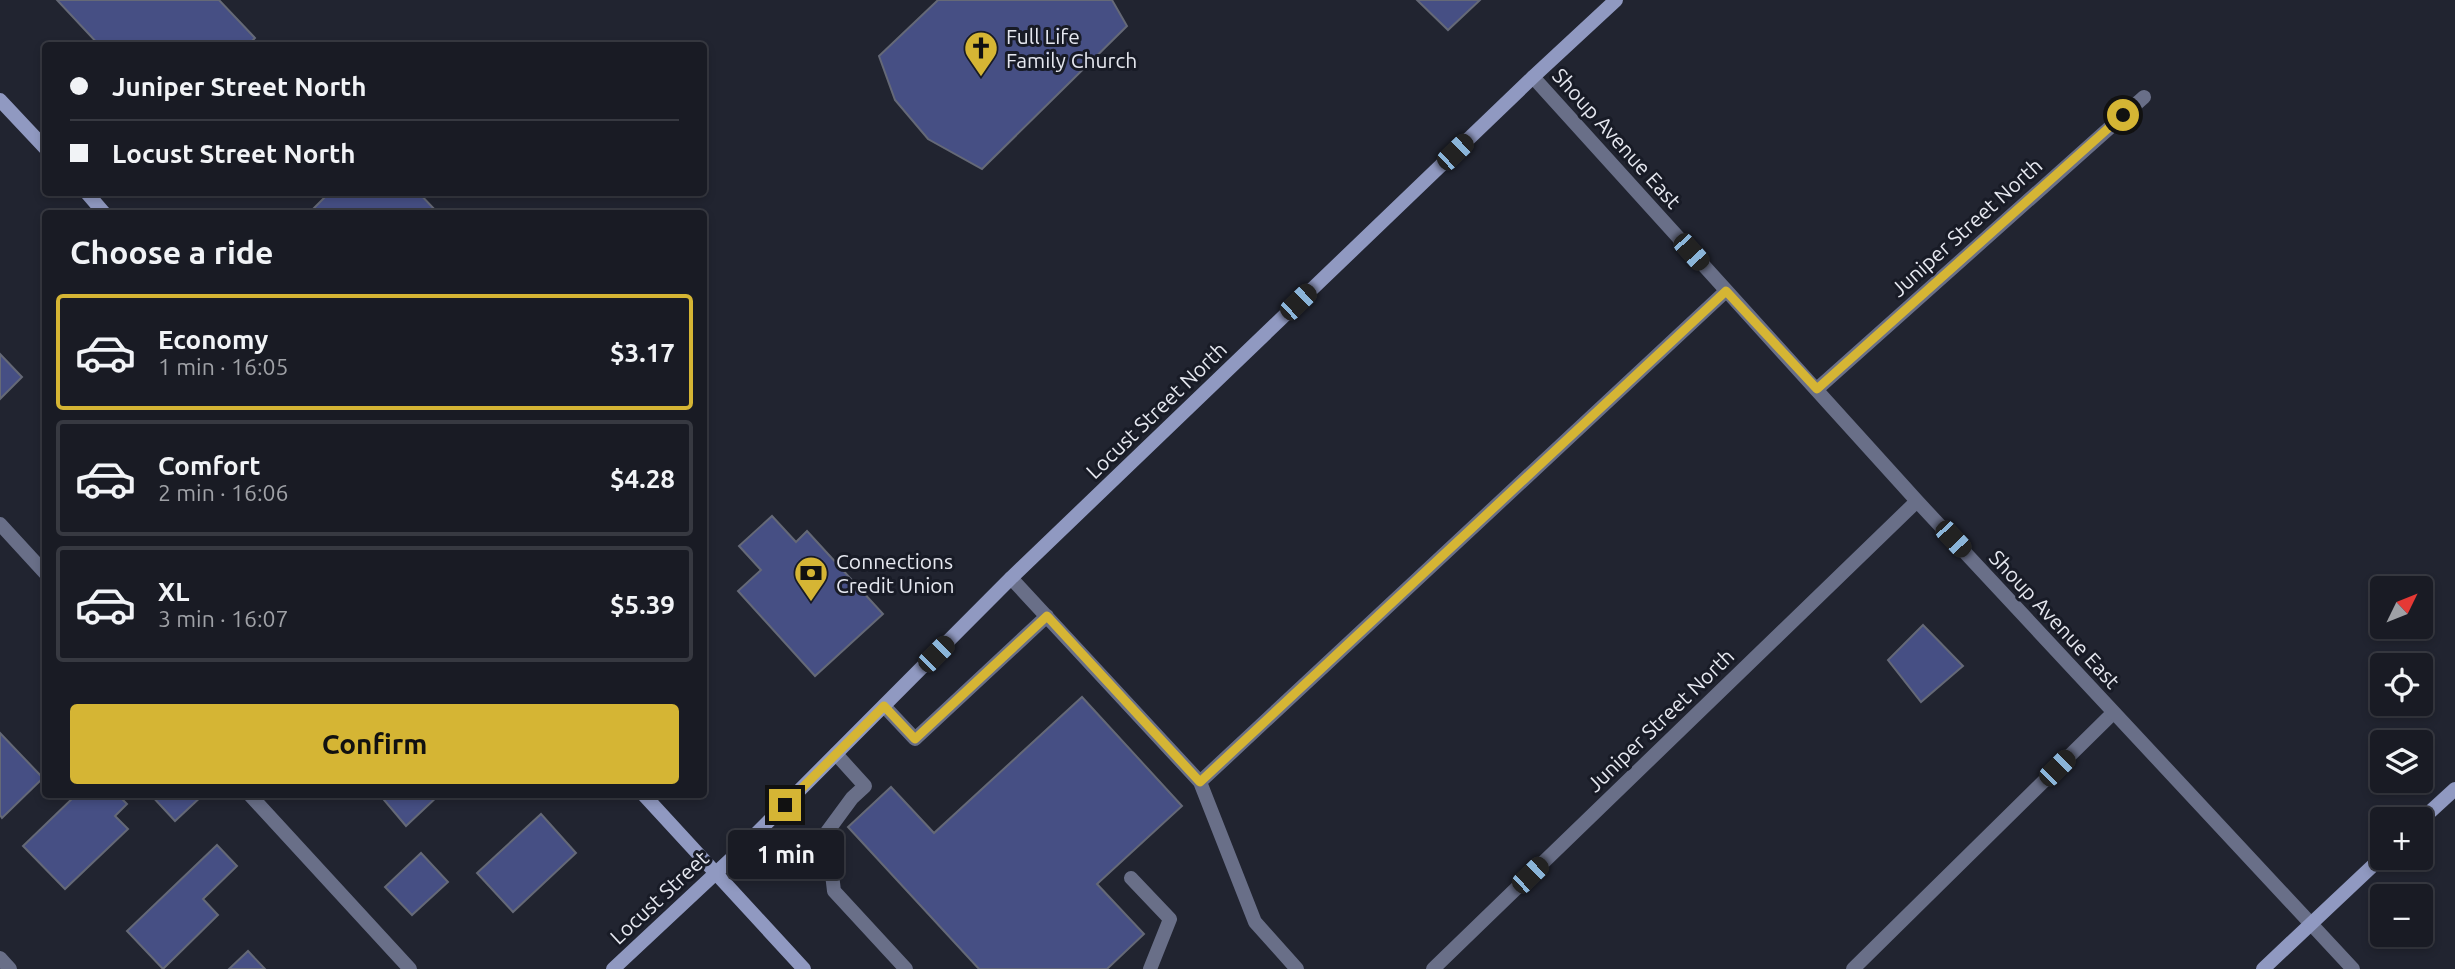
<!DOCTYPE html>
<meta charset="utf-8">
<style>
:root{--surface:#191b24;--page:#262831;--text:#f1f3f6;--muted:#9fa1a6;--line:#373941;--accent:#d5b534}
body{margin:0;font-family:Ubuntu,sans-serif;background:var(--page);color:var(--text);height:100vh;display:flex;flex-direction:column;font-size:26px;white-space:nowrap}
*{box-sizing:border-box;margin:0}
p{font-size:23px;color:var(--muted)}
.icon{flex:none;width:38px;height:38px;fill:none;stroke:currentColor;stroke-width:2;stroke-linecap:round;stroke-linejoin:round}
.map{position:relative;flex:1;overflow:hidden}
.side{position:absolute;left:42px;top:210px;width:665px;height:588px;display:flex;flex-direction:column;background:var(--surface);border-radius:7px;box-shadow:0 4px 10px #0003,0 0 0 2px var(--line)}
.side>*{flex:none}
.hud{position:absolute;left:42px;top:42px;width:665px;height:154px;border-radius:7px;box-shadow:0 4px 10px #0003,0 0 0 2px var(--line);display:grid;align-content:center;height:154px;padding:0 28px;background:var(--surface)}
.needle{width:46px;rotate:47deg}
.tools{position:absolute;left:2370px;top:576px;display:grid;gap:14px}
.tools a{display:grid;place-items:center;width:63px;height:63px;border-radius:7px;background:var(--surface);box-shadow:0 4px 10px #0003,0 0 0 2px var(--line);font-size:35px}
.end{position:absolute;width:32px;height:32px;margin:-16px;border:9px solid #d5b534;background:#111;box-shadow:0 0 0 4px #111}
.from{border-radius:50%}
.bubble{position:absolute;height:49px;border-radius:7px;background:var(--surface);box-shadow:0 4px 10px #0003,0 0 0 2px var(--line);font-size:23px;font-weight:700;line-height:49px;text-align:center}
.car{position:absolute;width:21px;height:42px;margin:-21px -10px;border-radius:9px;box-shadow:0 0 5px 2px #0007;background:linear-gradient(#222 24%,#8ab4d8 0 40%,#222 0 76%,#8ab4d8 0 86%,#222 0)}
.hud b{display:flex;align-items:center;gap:24px;height:66px;font-size:26px}
.hud b+b{border-top:2px solid var(--line)}
.hud i{width:18px;height:18px;background:var(--text)}
ul{padding:0;list-style:none}
li{display:flex;align-items:center;gap:21px;height:116px;margin:0 14px 10px;padding:0 14px;border:4px solid var(--line);border-radius:7px}
li div{flex:1}
li b{display:block;font-size:26px}
li em{font-style:normal;font-weight:700}
li.selected{border-color:var(--accent)}
li>.icon{width:63px;height:63px;stroke-width:1.5}
h2{padding:0 28px;font-size:32px;line-height:84px}
.primary-button{display:flex;gap:14px;margin-top:auto;padding:14px 28px}
.primary-button a{flex:1;height:80px;border-radius:7px;background:var(--accent);color:#111;font-size:28px;font-weight:700;line-height:80px;text-align:center}
.map>svg:first-child{display:block}
.building{fill:#464f84;stroke:#656977;stroke-width:2}
.lines{fill:none;stroke-linecap:round;stroke-linejoin:round}
.lane{stroke:#696f88;stroke-width:14}
.street{stroke:#696f88;stroke-width:14}
.secondary{stroke:#9099c1;stroke-width:14}
.route{stroke:#d5b534;stroke-width:9}
.labels{text-anchor:middle;dominant-baseline:central;stroke-width:6;stroke-linejoin:round;paint-order:stroke}
.poi-label{font-size:21px;fill:#e6e8f0;stroke:#181b26;text-anchor:start}
.street-label{font-size:21px;fill:#e6e8f0;stroke:#181b26}
</style>
<div class="map">
<svg width="2455" height="969" viewBox="0 0 2455 969">
<rect width="100%" height="100%" fill="#212430"/>
<!-- building -->
<path class="building" d="M 57,0 L 219,0 L 255,38 L 247,46 L 100,46 Z
M 938,0 L 1112,0 L 1127,26 L 982,169 L 928,139 L 895,100 L 879,56 Z
M 1417,0 L 1480,0 L 1448,30 Z
M 330,192 L 418,192 L 438,213 L 308,214 Z
M 0,354 L 22,377 L 0,399 Z
M 772,516 L 796,542 L 807,531 L 883,614 L 815,676 L 738,591 L 761,570 L 739,546 Z
M 1923,625 L 1963,666 L 1921,702 L 1888,660 Z
M 1082,697 L 1182,806 L 1097,884 L 1144,934 L 1107,969 L 979,969 L 848,827 L 891,787 L 934,833 Z
M 0,733 L 43,778 L 2,818 L 0,815 Z
M 77,794 L 117,794 L 127,804 L 115,816 L 128,829 L 65,889 L 23,846 Z
M 150,794 L 204,794 L 175,821 Z
M 379,794 L 440,794 L 406,826 Z
M 541,814 L 576,853 L 513,912 L 477,873 Z
M 217,845 L 237,866 L 203,899 L 218,915 L 163,969 L 127,931 Z
M 421,853 L 448,882 L 412,915 L 385,887 Z
M 248,951 L 265,969 L 229,969 Z"/>
<g class="lines">
<!-- lane -->
<path class="lane" d="M 0,524 L 46,574
M 1011,578 L 1200,782 L 1255,922 L 1297,969
M 884,706 L 915,739 L 1047,616
M 836,754 L 865,786 L 852,798 L 827,832 L 834,891 L 906,969
M 1200,782 L 1726,291
M 249,794 L 410,969
M 1131,878 L 1170,919 L 1150,969
M 1853,969 L 2113,713"/>
<!-- street -->
<path class="street" d="M 1533,77 L 1917,501 L 2353,969
M 1817,389 L 2144,97
M 0,958 L 10,969
M 1433,969 L 1917,501"/>
<!-- secondary -->
<path class="secondary" d="M 0,100 L 46,149
M 86,192 L 105,214
M 643,794 L 804,969
M 2420,821 L 2455,789
M 613,969 L 733,857 L 1011,578 L 1533,77 L 1616,0
M 2263,969 L 2382,857"/>
</g>
<g class="lines">
<!-- route -->
<path class="route" d="M 785,805 L 884,706 L 915,739 L 1047,616 L 1200,782 L 1726,291 L 1817,389 L 2123,115"/>
</g>
<!-- icons -->
<defs>
<g id="church-pin" transform="scale(1.75)"><path d="M0 17L-7.5 6A9.5 9.5 0 1 1 7.5 6Z" fill="#d5b534" stroke="#181b26"/><path d="M-1.2-6h2.4v3.5h3.3v2.4h-3.3V6h-2.4V-.1h-3.3v-2.4h3.3Z" fill="#111"/></g>
<g id="bank-pin" transform="scale(1.75)"><path d="M0 17L-7.5 6A9.5 9.5 0 1 1 7.5 6Z" fill="#d5b534" stroke="#181b26"/><path d="M-6-4H6V4H-6ZM0-2.3a2.3 2.3 0 1 0 0 4.6a2.3 2.3 0 1 0 0-4.6Z" fill="#111"/></g>
</defs>
<g fill-rule="evenodd">
<use href="#church-pin" x="981" y="48"/>
<use href="#bank-pin" x="811" y="573"/>
</g>
<g class="labels">
<!-- poi labels -->
<g class="poi-label">
<text x="1006" y="36">Full Life<tspan x="1006" dy="24">Family Church</tspan></text>
<text x="836" y="561">Connections<tspan x="836" dy="24">Credit Union</tspan></text>
</g>
<!-- street labels -->
<g class="street-label">
<text transform="translate(1617 138) rotate(48)">Shoup Avenue East</text>
<text transform="translate(1966 227) rotate(-42)">Juniper Street North</text>
<text transform="translate(1156 410) rotate(-44)">Locust Street North</text>
<text transform="translate(2055 619) rotate(47)">Shoup Avenue East</text>
<text transform="translate(1660 720) rotate(-44)">Juniper Street North</text>
<text transform="translate(659 897) rotate(-43)">Locust Street</text>
</g>
</g>
</svg>
<div class="tools">
<a><svg class="needle" viewBox="-14 -14 28 28"><path d="M0-13l5 13h-10z" fill="#e53935"/><path d="M0 13l5-13h-10z" fill="#9fa1a6"/></svg></a>
<a><svg class="icon" aria-label="locate" viewBox="0 0 24 24"><circle cx="12" cy="12" r="6"/><path d="M12 2v4M12 18v4M2 12h4M18 12h4"/></svg></a>
<a><svg class="icon" aria-label="layers" viewBox="0 0 24 24"><path d="M12 4l9 5-9 5-9-5zM3 14l9 5 9-5"/></svg></a>
<a>+</a>
<a>−</a>
</div>
<i class="end from" style="left:2123px;top:115px"></i>
<i class="end" style="left:785px;top:805px"></i>
<div class="bubble" style="left:728px;top:830px;width:116px">1 min</div>
<i class="car" style="left:1455px;top:152px;rotate:46deg"></i>
<i class="car" style="left:1691px;top:252px;rotate:138deg"></i>
<i class="car" style="left:1298px;top:302px;rotate:46deg"></i>
<i class="car" style="left:1953px;top:539px;rotate:137deg"></i>
<i class="car" style="left:936px;top:654px;rotate:45deg"></i>
<i class="car" style="left:2057px;top:768px;rotate:45deg"></i>
<i class="car" style="left:1530px;top:875px;rotate:46deg"></i>
<div class="hud">
<b><i class="from"></i>Juniper Street North</b>
<b><i></i>Locust Street North</b>
</div>
<section class="side">
<h2>Choose a ride</h2>
<ul>
<li class="selected"><svg class="icon" aria-label="car" viewBox="0 0 24 24"><path d="M5 17H2v-5l4-1 3-4h7l3 4 3 1v5h-3M9 17h6M6 11h13"/><circle cx="7" cy="17" r="2"/><circle cx="17" cy="17" r="2"/></svg><div><b>Economy</b><p>1 min · 16:05</p></div><em>$3.17</em></li>
<li><svg class="icon" aria-label="car" viewBox="0 0 24 24"><path d="M5 17H2v-5l4-1 3-4h7l3 4 3 1v5h-3M9 17h6M6 11h13"/><circle cx="7" cy="17" r="2"/><circle cx="17" cy="17" r="2"/></svg><div><b>Comfort</b><p>2 min · 16:06</p></div><em>$4.28</em></li>
<li><svg class="icon" aria-label="car" viewBox="0 0 24 24"><path d="M5 17H2v-5l4-1 3-4h7l3 4 3 1v5h-3M9 17h6M6 11h13"/><circle cx="7" cy="17" r="2"/><circle cx="17" cy="17" r="2"/></svg><div><b>XL</b><p>3 min · 16:07</p></div><em>$5.39</em></li>
</ul>
<div class="primary-button"><a>Confirm</a></div>
</section>
</div>
